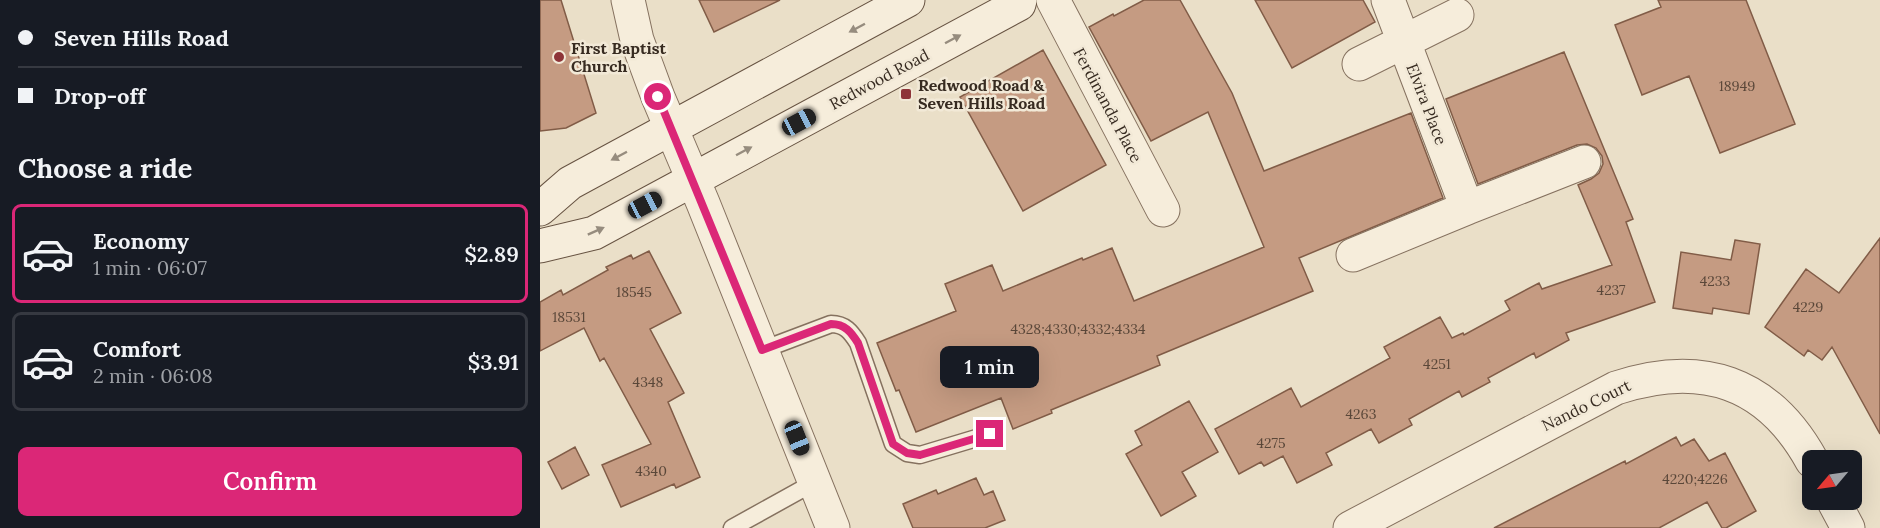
<!DOCTYPE html>
<meta charset="utf-8">
<style>
:root{--surface:#171b24;--page:#20242c;--text:#f1f3f6;--muted:#9ea1a6;--line:#363941;--accent:#db2777}
body{margin:0;font-family:Lora,serif;background:var(--page);color:var(--text);height:100vh;display:flex;flex-direction:column;font-size:22px;white-space:nowrap}
*{box-sizing:border-box;margin:0}
p{font-size:20px;color:var(--muted)}
.icon{flex:none;width:33px;height:33px;fill:none;stroke:currentColor;stroke-width:2;stroke-linecap:round;stroke-linejoin:round}
.map{position:relative;flex:1;overflow:hidden}
.sheet{display:flex;flex-direction:column;background:var(--surface);width:540px}
.sheet>*{flex:none}
.top-card{display:grid;align-content:center;height:132px;padding:0 18px;background:var(--surface)}
.needle{width:39px;rotate:241deg}
.fabs{position:absolute;left:1262px;top:450px;display:grid;gap:12px}
.fabs a{display:grid;place-items:center;width:60px;height:60px;border-radius:9px;background:var(--surface);box-shadow:0 6px 24px #0002;font-size:30px}
.end{position:absolute;width:27px;height:27px;margin:-14px;border:8px solid #db2777;background:#fff;box-shadow:0 0 0 3px #fff}
.from{border-radius:50%}
.bubble{position:absolute;height:42px;border-radius:9px;background:var(--surface);box-shadow:0 6px 24px #0002;font-size:20px;font-weight:600;line-height:42px;text-align:center}
.car{position:absolute;width:18px;height:36px;margin:-18px -9px;border-radius:8px;box-shadow:0 0 4px 2px #0007;background:linear-gradient(#222 24%,#8ab4d8 0 40%,#222 0 76%,#8ab4d8 0 86%,#222 0)}
.top-card b{display:flex;align-items:center;gap:21px;height:57px;font-size:22px}
.top-card b+b{border-top:2px solid var(--line)}
.top-card i{width:15px;height:15px;background:var(--text)}
ul{padding:0;list-style:none}
li{display:flex;align-items:center;gap:18px;height:99px;margin:0 12px 9px;padding:0 6px;border:3px solid var(--line);border-radius:9px}
li div{flex:1}
li b{display:block;font-size:22px}
li em{font-style:normal;font-weight:600}
li.on{border-color:var(--accent)}
li>.icon{width:54px;height:54px;stroke-width:1.5}
h2{padding:0 18px;font-size:27px;line-height:72px}
.cta{display:flex;gap:12px;margin-top:auto;padding:12px 18px}
.cta a{flex:1;height:69px;border-radius:9px;background:var(--accent);color:#fff;font-size:24px;font-weight:600;line-height:69px;text-align:center}
main{display:flex;flex:1;min-height:0}
.map>svg:first-child{display:block}
.building{fill:#c59b82;stroke:#815c47;stroke-width:1.5}
.lines{fill:none;stroke-linecap:round;stroke-linejoin:round}
.service-casing{stroke:#85715f;stroke-width:19}
.minor-casing{stroke:#85715f;stroke-width:35}
.tertiary-casing{stroke:#85715f;stroke-width:35}
.secondary-casing{stroke:#675342;stroke-width:35}
.service{stroke:#f6eddb;stroke-width:16}
.minor{stroke:#f6eddb;stroke-width:33}
.tertiary{stroke:#f6eddb;stroke-width:33}
.secondary{stroke:#f6eddb;stroke-width:33}
.oneway{fill:#968c7e}
.route{stroke:#db2777;stroke-width:8}
.poi-dot{fill:#8e3539;stroke:#f2e9d7;stroke-width:2}
.labels{text-anchor:middle;dominant-baseline:central;stroke-width:5;stroke-linejoin:round;paint-order:stroke}
.number-label{font-size:14px;fill:#5a4739}
.poi-label{font-size:16px;font-weight:bold;fill:#372b21;stroke:#f2e9d7;text-anchor:start}
.street-label{font-size:16px;fill:#372b21;stroke:#f2e9d7}
</style>
<main>
<section class="sheet">
<div class="top-card">
<b><i class="from"></i>Seven Hills Road</b>
<b><i></i>Drop-off</b>
</div>
<h2>Choose a ride</h2>
<ul>
<li class="on"><svg class="icon" aria-label="car" viewBox="0 0 24 24"><path d="M5 17H2v-5l4-1 3-4h7l3 4 3 1v5h-3M9 17h6M6 11h13"/><circle cx="7" cy="17" r="2"/><circle cx="17" cy="17" r="2"/></svg><div><b>Economy</b><p>1 min · 06:07</p></div><em>$2.89</em></li>
<li><svg class="icon" aria-label="car" viewBox="0 0 24 24"><path d="M5 17H2v-5l4-1 3-4h7l3 4 3 1v5h-3M9 17h6M6 11h13"/><circle cx="7" cy="17" r="2"/><circle cx="17" cy="17" r="2"/></svg><div><b>Comfort</b><p>2 min · 06:08</p></div><em>$3.91</em></li>
</ul>
<div class="cta"><a>Confirm</a></div>
</section>
<div class="map">
<svg width="1340" height="528" viewBox="0 0 1340 528">
<rect width="100%" height="100%" fill="#eadfc8"/>
<!-- building -->
<path class="building" d="M 0,0 L 21,0 L 56,113 L 26,128 L 0,131 Z
M 159,0 L 240,0 L 174,32 Z
M 604,0 L 640,0 L 692,93 L 724,171 L 871,113 L 903,198 L 759,258 L 773,291 L 617,356 L 620,365 L 511,410 L 512,413 L 473,429 L 461,398 L 376,432 L 359,390 L 356,391 L 337,343 L 416,311 L 405,284 L 452,265 L 463,291 L 542,258 L 543,260 L 572,248 L 594,301 L 724,247 L 668,112 L 611,141 L 549,27 L 573,14 L 574,16 Z
M 715,0 L 823,0 L 835,22 L 752,68 Z
M 1118,0 L 1206,0 L 1255,124 L 1180,153 L 1149,76 L 1102,95 L 1075,25 L 1121,7 Z
M 503,50 L 566,165 L 483,211 L 420,97 Z
M 1024,52 L 1093,219 L 1086,222 L 1115,302 L 1026,333 L 1029,340 L 996,358 L 994,353 L 948,378 L 950,382 L 922,397 L 919,391 L 869,419 L 872,425 L 839,443 L 831,429 L 786,453 L 792,465 L 757,483 L 743,456 L 724,466 L 721,462 L 699,474 L 675,429 L 751,388 L 761,407 L 850,358 L 844,347 L 900,317 L 912,338 L 923,333 L 924,335 L 970,310 L 965,301 L 999,283 L 1002,289 L 1072,265 L 1038,185 L 1051,179 L 1059,173 L 1063,164 L 1062,156 L 1056,148 L 1047,144 L 1037,145 L 938,184 L 906,99 Z
M 1340,238 L 1340,434 L 1292,347 L 1282,360 L 1268,350 L 1264,356 L 1225,327 L 1266,269 L 1299,293 Z
M 1195,240 L 1220,244 L 1209,314 L 1173,308 L 1172,314 L 1133,308 L 1141,252 L 1191,260 Z
M 109,251 L 141,313 L 110,329 L 144,393 L 128,402 L 160,477 L 136,488 L 134,484 L 81,507 L 62,465 L 111,444 L 64,358 L 60,361 L 44,328 L 0,351 L 0,302 L 21,290 L 23,295 L 68,270 L 66,267 L 91,255 L 93,259 Z
M 649,401 L 678,452 L 642,472 L 656,496 L 621,516 L 586,454 L 602,445 L 595,431 Z
M 1136,437 L 1141,446 L 1154,439 L 1169,461 L 1185,453 L 1216,511 L 1186,528 L 1182,528 L 1167,502 L 1119,528 L 954,528 L 1085,461 L 1086,464 Z
M 35,447 L 49,475 L 22,489 L 8,462 Z
M 436,478 L 444,495 L 453,491 L 465,520 L 445,528 L 373,528 L 363,504 L 396,490 L 398,494 Z"/>
<g class="lines">
<!-- service casing -->
<g class="service-casing">
<path id="service" d="M 222,350 L 291,324 C 305,324 311,332 318,343 L 353,444 L 367,453 L 380,455 L 450,434
M 192,528 L 275,482"/>
</g>
<!-- minor casing -->
<g class="minor-casing">
<path id="minor" d="M 513,0 L 623,210
M 848,0 L 927,208 L 1044,162
M 819,64 L 917,15
M 813,255 L 927,208
M 1293,500 L 1308,528
M 810,528 L 1076,388 C 1161,360 1228,381 1272,461"/>
</g>
<!-- tertiary casing -->
<g class="tertiary-casing">
<path id="tertiary" d="M 88,0 L 97,40 L 118,97 L 163,203 L 293,528"/>
</g>
<!-- secondary casing -->
<g class="secondary-casing">
<path id="secondary" d="M 0,209 L 30,183 L 368,0
M 0,246 L 54,233 L 479,4 L 480,0"/>
</g>
<!-- service -->
<use href="#service" class="service"/>
<!-- minor -->
<use href="#minor" class="minor"/>
<!-- tertiary -->
<use href="#tertiary" class="tertiary"/>
<!-- secondary -->
<use href="#secondary" class="secondary"/>
</g>
<!-- one-way arrows -->
<defs><path id="oneway-solid" d="M-6-.8H1V-3.2L6.5 0L1 3.2V.8H-6Z" transform="scale(1.5)"/></defs>
<g class="oneway">
<use href="#oneway-solid" transform="translate(317 28) rotate(152)"/>
<use href="#oneway-solid" transform="translate(413 39) rotate(-28)"/>
<use href="#oneway-solid" transform="translate(204 151) rotate(-28)"/>
<use href="#oneway-solid" transform="translate(79 156) rotate(152)"/>
<use href="#oneway-solid" transform="translate(56 231) rotate(-24)"/>
</g>
<g class="lines">
<!-- route -->
<path class="route" d="M 118,97 L 222,350 L 291,324 C 305,324 311,332 318,343 L 353,444 L 367,453 L 380,455 L 450,434"/>
</g>
<!-- markers -->
<g class="poi-dot">
<circle cx="19" cy="57" r="6"/>
<rect x="360" y="88" width="12" height="12" rx="3"/>
</g>
<g class="labels">
<!-- number labels -->
<g class="number-label">
<text x="1197" y="86">18949</text>
<text x="1175" y="281">4233</text>
<text x="1071" y="290">4237</text>
<text x="94" y="292">18545</text>
<text x="1268" y="307">4229</text>
<text x="29" y="317">18531</text>
<text x="538" y="329">4328;4330;4332;4334</text>
<text x="897" y="364">4251</text>
<text x="108" y="382">4348</text>
<text x="821" y="414">4263</text>
<text x="731" y="443">4275</text>
<text x="111" y="471">4340</text>
<text x="1155" y="479">4220;4226</text>
</g>
<!-- poi labels -->
<g class="poi-label">
<text x="31" y="48">First Baptist<tspan x="31" dy="18">Church</tspan></text>
<text x="378" y="85">Redwood Road &amp;<tspan x="378" dy="18">Seven Hills Road</tspan></text>
</g>
<!-- street labels -->
<g class="street-label">
<text transform="translate(339 79) rotate(-28)">Redwood Road</text>
<text transform="translate(887 104) rotate(69)">Elvira Place</text>
<text transform="translate(568 105) rotate(62)">Ferdinanda Place</text>
<text transform="translate(1046 405) rotate(-26)">Nando Court</text>
</g>
</g>
</svg>
<div class="fabs">
<a><svg class="needle" viewBox="-14 -14 28 28"><path d="M0-13l5 13h-10z" fill="#e53935"/><path d="M0 13l5-13h-10z" fill="#9ea1a6"/></svg></a>
</div>
<i class="end from" style="left:118px;top:97px"></i>
<i class="end" style="left:450px;top:434px"></i>
<div class="bubble" style="left:400px;top:346px;width:99px">1 min</div>
<i class="car" style="left:259px;top:122px;rotate:62deg"></i>
<i class="car" style="left:105px;top:205px;rotate:62deg"></i>
<i class="car" style="left:257px;top:438px;rotate:158deg"></i>
</div>
</main>
